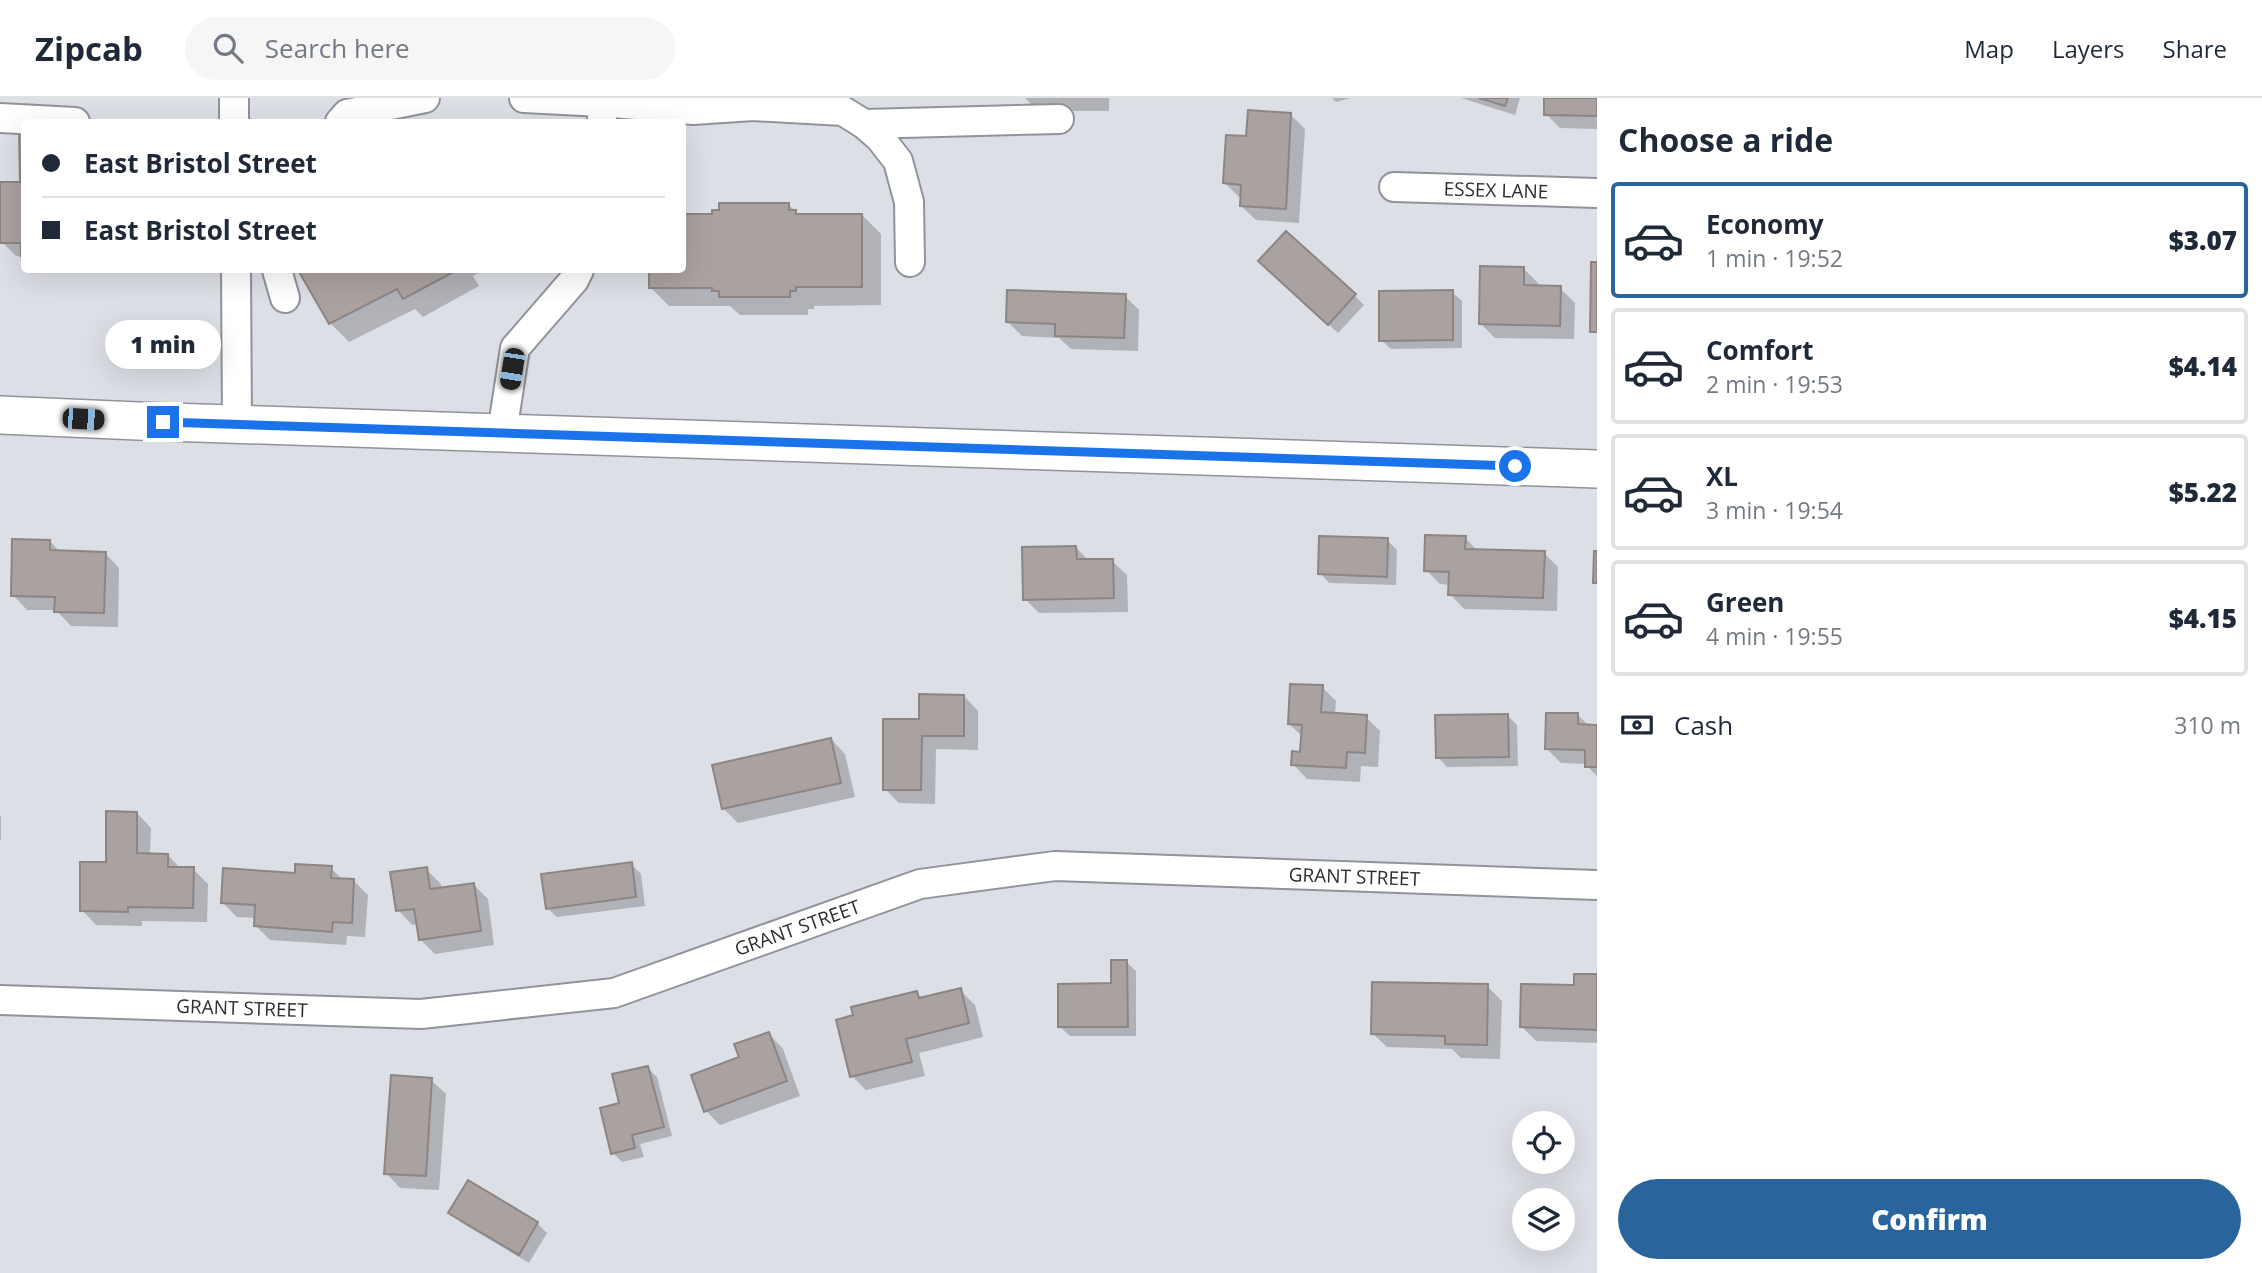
<!DOCTYPE html>
<meta charset="utf-8">
<style>
:root{--surface:#fff;--page:#f6f6f7;--text:#1f2937;--muted:#747a83;--line:#e0e1e3;--accent:#29649c}
body{margin:0;font-family:"Open Sans",sans-serif;background:var(--page);color:var(--text);height:100vh;display:flex;flex-direction:column;font-size:26px;white-space:nowrap}
*{box-sizing:border-box;margin:0}
p{font-size:23px;color:var(--muted)}
.icon{flex:none;width:38px;height:38px;fill:none;stroke:currentColor;stroke-width:2;stroke-linecap:round;stroke-linejoin:round}
.map{position:relative;flex:1;overflow:hidden}
.panel{display:flex;flex-direction:column;background:var(--surface);width:665px}
.panel>*{flex:none}
.top-card{position:absolute;left:21px;top:21px;width:665px;height:154px;border-radius:7px;box-shadow:0 7px 28px #0002;display:grid;align-content:center;height:154px;padding:0 21px;background:var(--surface)}
.controls{position:absolute;left:1512px;top:1013px;display:grid;gap:14px}
.controls a{display:grid;place-items:center;width:63px;height:63px;border-radius:50%;background:var(--surface);box-shadow:0 7px 28px #0002;font-size:35px}
.end{position:absolute;width:32px;height:32px;margin:-16px;border:9px solid #1a73e8;background:#fff;box-shadow:0 0 0 4px #fff}
.from{border-radius:50%}
.bubble{position:absolute;height:49px;border-radius:24px;background:var(--surface);box-shadow:0 7px 28px #0002;font-size:23px;font-weight:800;line-height:49px;text-align:center}
.car{position:absolute;width:21px;height:42px;margin:-21px -10px;border-radius:9px;box-shadow:0 0 5px 2px #0007;background:linear-gradient(#222 24%,#8ab4d8 0 40%,#222 0 76%,#8ab4d8 0 86%,#222 0)}
.top-card b{display:flex;align-items:center;gap:24px;height:66px;font-size:26px}
.top-card b+b{border-top:2px solid var(--line)}
.top-card i{width:18px;height:18px;background:var(--text)}
ul{padding:0;list-style:none}
li{display:flex;align-items:center;gap:21px;height:116px;margin:0 14px 10px;padding:0 7px;border:4px solid var(--line);border-radius:7px}
li div{flex:1}
li b{display:block;font-size:26px}
li em{font-style:normal;font-weight:800}
li.active{border-color:var(--accent)}
li>.icon{width:63px;height:63px;stroke-width:1.5}
h2{padding:0 21px;font-size:32px;line-height:84px}
.pay{display:flex;align-items:center;gap:18px;height:77px;padding:0 21px;font-size:26px}
.pay p{margin-inline-start:auto}
.cta{display:flex;gap:14px;margin-top:auto;padding:14px 21px}
.cta a{flex:1;height:80px;border-radius:42px;background:var(--accent);color:#fff;font-size:28px;font-weight:800;line-height:80px;text-align:center}
header{display:flex;align-items:center;gap:42px;box-sizing:border-box;height:98px;padding:0 35px;background:var(--surface);border-bottom:2px solid var(--line)}
header strong{font-size:33px}
nav{display:flex;gap:38px;margin-inline-start:auto;font-size:24px}
.search{width:490px;height:63px;background:var(--page);display:flex;align-items:center;gap:18px;box-sizing:border-box;padding:0 24px;border-radius:38px;color:var(--muted);font-size:26px}
main{display:flex;flex:1;min-height:0}
.map>svg:first-child{display:block}
.shadow{fill:#0003}
.building{fill:#aaa2a1;stroke:#8c8583;stroke-width:2}
.lines{fill:none;stroke-linecap:round;stroke-linejoin:round}
.minor-casing{stroke:#909399;stroke-width:32}
.major-casing{stroke:#909399;stroke-width:40}
.minor{stroke:#fff;stroke-width:28}
.major{stroke:#fff;stroke-width:37}
.route{stroke:#1a73e8;stroke-width:9}
.labels{text-anchor:middle;dominant-baseline:central;stroke-width:5;stroke-linejoin:round;paint-order:stroke}
.street-label{font-size:19px;fill:#2c2d2f;stroke:#fff}
</style>
<header>
<strong>Zipcab</strong>
<div class="search"><svg class="icon" aria-label="search" viewBox="0 0 24 24"><circle cx="10" cy="10" r="6"/><path d="M15 15l6 6"/></svg>Search here</div>
<nav><a>Map</a><a>Layers</a><a>Share</a></nav>
</header>
<main>
<div class="map">
<svg width="1597" height="1175" viewBox="0 0 1597 1175">
<rect width="100%" height="100%" fill="#dddfe6"/>
<!-- shadow -->
<path class="shadow" d="M 1025,0 L 1109,0 L 1109,13 L 1038,13 Z
M 1332,0 L 1350,0 L 1336,4 Z
M 1461,0 L 1520,0 L 1515,17 Z
M 1546,0 L 1597,0 L 1597,31 L 1560,30 L 1546,16 Z
M 1290,16 L 1305,31 L 1299,125 L 1256,122 L 1241,108 L 1242,99 L 1239,99 L 1224,84 L 1248,40 Z
M 21,30 L 24,30 L 24,159 L 16,158 L 2,144 L 21,86 Z
M 789,107 L 800,118 L 862,117 L 881,136 L 881,207 L 814,208 L 814,211 L 808,211 L 808,217 L 740,217 L 730,208 L 669,208 L 650,189 L 650,172 L 682,172 L 714,118 Z
M 1523,170 L 1538,185 L 1537,190 L 1560,190 L 1575,205 L 1574,241 L 1495,240 L 1481,226 Z
M 300,172 L 485,172 L 473,178 L 479,188 L 423,219 L 415,211 L 349,244 L 330,225 Z
M 1270,173 L 1355,198 L 1364,207 L 1338,235 Z
M 1452,194 L 1462,203 L 1462,250 L 1391,251 L 1381,242 Z
M 1125,198 L 1139,212 L 1138,253 L 1071,251 L 1059,240 L 1022,238 L 1008,224 Z
M 1465,440 L 1478,453 L 1544,455 L 1558,469 L 1557,513 L 1464,511 L 1450,496 L 1450,487 L 1440,486 L 1426,472 Z
M 1387,442 L 1397,452 L 1396,487 L 1329,485 L 1320,475 Z
M 50,443 L 60,454 L 105,455 L 119,470 L 118,529 L 71,528 L 56,512 L 27,512 L 13,497 Z
M 1076,449 L 1089,463 L 1112,463 L 1127,477 L 1128,514 L 1039,515 L 1025,501 Z
M 1322,589 L 1336,603 L 1335,617 L 1366,619 L 1380,633 L 1378,669 L 1361,668 L 1360,684 L 1307,681 L 1293,666 L 1302,656 L 1303,639 L 1289,626 Z
M 964,598 L 978,613 L 978,652 L 936,651 L 935,706 L 899,705 L 885,691 L 921,623 Z
M 1578,617 L 1589,628 L 1597,628 L 1597,678 L 1587,668 L 1587,666 L 1561,665 L 1547,651 Z
M 1508,618 L 1517,627 L 1518,668 L 1447,669 L 1438,659 Z
M 831,641 L 845,656 L 855,699 L 738,725 L 723,710 Z
M 137,715 L 151,730 L 150,757 L 168,757 L 181,771 L 193,771 L 208,786 L 207,824 L 142,823 L 142,828 L 96,827 L 82,812 Z
M 0,718 L 1,719 L 1,742 L 0,742 Z
M 631,766 L 641,776 L 645,808 L 557,819 L 547,810 Z
M 331,770 L 343,782 L 354,783 L 368,797 L 365,839 L 347,838 L 346,847 L 270,842 L 256,828 L 256,820 L 237,819 L 222,804 L 297,777 Z
M 426,771 L 441,786 L 442,791 L 473,786 L 488,801 L 494,847 L 435,856 L 420,841 L 418,826 L 412,827 L 398,812 Z
M 1126,864 L 1136,873 L 1136,938 L 1070,938 L 1060,929 L 1113,887 Z
M 1576,877 L 1597,878 L 1597,945 L 1536,943 L 1522,929 L 1575,889 Z
M 1487,888 L 1502,903 L 1500,961 L 1461,960 L 1452,951 L 1387,949 L 1372,935 Z
M 960,892 L 975,907 L 983,939 L 919,955 L 925,978 L 866,992 L 852,978 L 917,895 L 923,901 Z
M 769,936 L 783,951 L 800,998 L 720,1027 L 706,1013 L 741,960 Z
M 648,970 L 657,979 L 672,1038 L 640,1046 L 644,1059 L 622,1064 L 613,1055 L 621,1006 Z
M 431,982 L 446,996 L 439,1092 L 400,1090 L 386,1075 Z
M 469,1084 L 537,1125 L 547,1135 L 529,1165 L 460,1124 L 451,1114 Z"/>
<!-- building -->
<path class="building" d="M 1479,0 L 1508,0 L 1505,8 Z
M 1544,0 L 1597,0 L 1597,18 L 1544,17 Z
M 1248,12 L 1291,15 L 1286,111 L 1240,108 L 1241,87 L 1223,85 L 1226,37 L 1246,38 Z
M 24,28 L 24,158 L 21,158 L 21,145 L 0,145 L 0,84 L 20,84 L 19,29 Z
M 719,105 L 789,105 L 789,112 L 796,112 L 796,116 L 862,116 L 862,189 L 796,189 L 796,193 L 790,193 L 790,199 L 719,199 L 719,193 L 712,193 L 712,190 L 649,190 L 649,172 L 682,172 L 682,116 L 712,116 L 712,112 L 719,112 Z
M 1286,133 L 1356,196 L 1328,227 L 1258,163 Z
M 1591,164 L 1597,164 L 1597,234 L 1590,234 Z
M 1480,168 L 1524,169 L 1524,187 L 1561,188 L 1560,228 L 1479,226 Z
M 298,172 L 457,172 L 403,201 L 397,191 L 329,226 Z
M 1007,192 L 1126,196 L 1124,240 L 1055,238 L 1055,226 L 1006,224 Z
M 1453,192 L 1453,242 L 1379,243 L 1379,193 Z
M 1425,437 L 1466,438 L 1465,451 L 1545,453 L 1543,500 L 1448,497 L 1449,474 L 1424,473 Z
M 1319,438 L 1388,440 L 1387,479 L 1318,476 Z
M 12,441 L 50,442 L 50,452 L 106,454 L 104,515 L 54,514 L 55,499 L 11,498 Z
M 1076,448 L 1077,461 L 1113,461 L 1114,500 L 1023,502 L 1022,449 Z
M 1594,453 L 1597,453 L 1597,485 L 1593,485 Z
M 1290,586 L 1323,587 L 1321,614 L 1367,617 L 1365,655 L 1347,654 L 1346,670 L 1291,667 L 1292,653 L 1300,654 L 1302,627 L 1288,626 Z
M 919,596 L 964,597 L 964,638 L 922,638 L 921,692 L 883,692 L 883,621 L 919,621 Z
M 1546,615 L 1578,615 L 1578,626 L 1597,627 L 1597,669 L 1585,669 L 1585,652 L 1545,651 Z
M 1508,616 L 1509,659 L 1436,660 L 1435,617 Z
M 831,640 L 841,685 L 722,711 L 712,667 Z
M 106,713 L 137,714 L 137,755 L 168,756 L 168,769 L 194,769 L 193,810 L 128,809 L 128,814 L 80,813 L 80,764 L 106,764 Z
M 632,764 L 636,799 L 546,811 L 541,776 Z
M 295,766 L 332,768 L 331,780 L 354,781 L 352,825 L 333,824 L 332,834 L 254,828 L 255,807 L 221,805 L 223,770 L 295,775 Z
M 427,769 L 430,791 L 474,785 L 481,833 L 419,842 L 414,811 L 396,813 L 390,774 Z
M 1111,862 L 1127,862 L 1128,929 L 1058,929 L 1058,886 L 1111,885 Z
M 1574,876 L 1597,876 L 1597,932 L 1520,929 L 1521,886 L 1574,887 Z
M 1372,884 L 1488,886 L 1487,947 L 1445,946 L 1445,938 L 1371,936 Z
M 961,890 L 969,925 L 906,941 L 912,964 L 850,979 L 836,922 L 853,917 L 851,909 L 917,893 L 919,900 Z
M 769,934 L 787,983 L 704,1014 L 691,977 L 739,959 L 734,946 Z
M 648,968 L 664,1029 L 632,1037 L 635,1050 L 611,1056 L 600,1010 L 619,1005 L 612,976 Z
M 391,977 L 432,980 L 426,1078 L 384,1076 Z
M 468,1082 L 538,1124 L 519,1157 L 448,1115 Z"/>
<g class="lines">
<!-- minor casing -->
<g class="minor-casing">
<g id="minor">
<path d="M 234,0 L 234,24"/>
<path d="M 524,0 L 602,4 L 602,24"/>
<path d="M 602,4 L 693,12 L 753,8 L 843,13 L 864,26 L 880,40 L 898,63 L 909,104 L 910,164"/>
<path d="M 0,20 L 75,24"/>
<path d="M 340,24 L 347,16 L 425,0"/>
<path d="M 864,26 L 1059,21"/>
<path id="s1" d="M 1394,89 L 1597,95"/>
<path d="M 236,172 L 237,326"/>
<path d="M 277,172 L 285,200"/>
<path d="M 502,335 L 515,250 L 574,182 L 579,172"/>
<path id="s2" d="M 0,902 L 421,916 L 614,895 L 920,786 L 1055,768 L 1597,787"/>
</g>
</g>
<!-- major casing -->
<g class="major-casing">
<path id="major" d="M 0,317 L 138,323 L 1597,371"/>
</g>
<!-- minor -->
<use href="#minor" class="minor"/>
<!-- major -->
<use href="#major" class="major"/>
</g>
<g class="lines">
<!-- route -->
<path class="route" d="M 163,324 L 1515,368"/>
</g>
<g class="labels">
<!-- street labels -->
<g class="street-label">
<text stroke="none"><textPath href="#s1" startOffset="102">ESSEX LANE</textPath></text>
<text stroke="none"><textPath href="#s2" startOffset="1376">GRANT STREET</textPath></text>
<text stroke="none"><textPath href="#s2" startOffset="810">GRANT STREET</textPath></text>
<text stroke="none"><textPath href="#s2" startOffset="242">GRANT STREET</textPath></text>
</g>
</g>
</svg>
<div class="controls">
<a><svg class="icon" aria-label="locate" viewBox="0 0 24 24"><circle cx="12" cy="12" r="6"/><path d="M12 2v4M12 18v4M2 12h4M18 12h4"/></svg></a>
<a><svg class="icon" aria-label="layers" viewBox="0 0 24 24"><path d="M12 4l9 5-9 5-9-5zM3 14l9 5 9-5"/></svg></a>
</div>
<i class="end from" style="left:1515px;top:368px"></i>
<i class="end" style="left:163px;top:324px"></i>
<div class="bubble" style="left:105px;top:222px;width:116px">1 min</div>
<i class="car" style="left:512px;top:271px;rotate:189deg"></i>
<i class="car" style="left:83px;top:321px;rotate:93deg"></i>
<div class="top-card">
<b><i class="from"></i>East Bristol Street</b>
<b><i></i>East Bristol Street</b>
</div>
</div>
<section class="panel">
<h2>Choose a ride</h2>
<ul>
<li class="active"><svg class="icon" aria-label="car" viewBox="0 0 24 24"><path d="M5 17H2v-5l4-1 3-4h7l3 4 3 1v5h-3M9 17h6M6 11h13"/><circle cx="7" cy="17" r="2"/><circle cx="17" cy="17" r="2"/></svg><div><b>Economy</b><p>1 min · 19:52</p></div><em>$3.07</em></li>
<li><svg class="icon" aria-label="car" viewBox="0 0 24 24"><path d="M5 17H2v-5l4-1 3-4h7l3 4 3 1v5h-3M9 17h6M6 11h13"/><circle cx="7" cy="17" r="2"/><circle cx="17" cy="17" r="2"/></svg><div><b>Comfort</b><p>2 min · 19:53</p></div><em>$4.14</em></li>
<li><svg class="icon" aria-label="car" viewBox="0 0 24 24"><path d="M5 17H2v-5l4-1 3-4h7l3 4 3 1v5h-3M9 17h6M6 11h13"/><circle cx="7" cy="17" r="2"/><circle cx="17" cy="17" r="2"/></svg><div><b>XL</b><p>3 min · 19:54</p></div><em>$5.22</em></li>
<li><svg class="icon" aria-label="car" viewBox="0 0 24 24"><path d="M5 17H2v-5l4-1 3-4h7l3 4 3 1v5h-3M9 17h6M6 11h13"/><circle cx="7" cy="17" r="2"/><circle cx="17" cy="17" r="2"/></svg><div><b>Green</b><p>4 min · 19:55</p></div><em>$4.15</em></li>
</ul>
<div class="pay"><svg class="icon" aria-label="cash" viewBox="0 0 24 24"><path d="M3 7h18v10H3z"/><circle cx="12" cy="12" r="2"/></svg>Cash<p>310 m</p></div>
<div class="cta"><a>Confirm</a></div>
</section>
</main>
